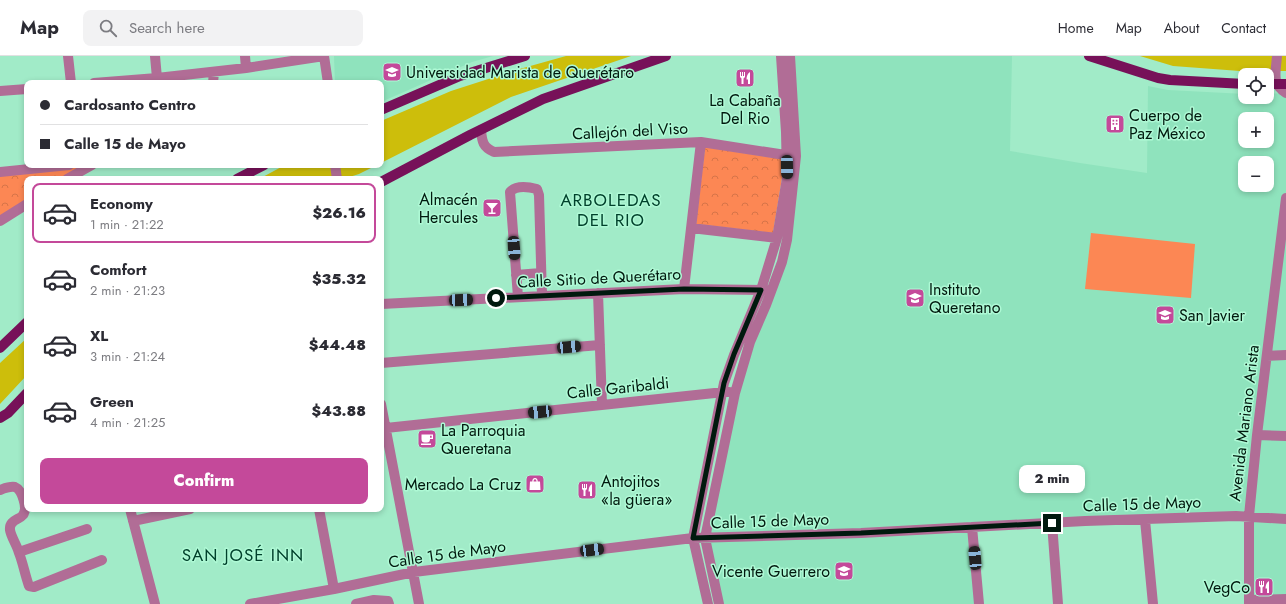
<!DOCTYPE html>
<meta charset="utf-8">
<style>
:root{--surface:#fff;--page:#f2f2f3;--text:#2b2b33;--muted:#7c7c81;--line:#e1e1e2;--accent:#c4499a}
body{margin:0;font-family:Jost,sans-serif;background:var(--page);color:var(--text);height:100vh;display:flex;flex-direction:column;font-size:15px;white-space:nowrap}
*{box-sizing:border-box;margin:0}
p{font-size:13px;color:var(--muted)}
.icon{flex:none;width:22px;height:22px;fill:none;stroke:currentColor;stroke-width:2;stroke-linecap:round;stroke-linejoin:round}
.map{position:relative;flex:1;overflow:hidden}
.details{position:absolute;left:24px;top:120px;width:360px;height:336px;display:flex;flex-direction:column;background:var(--surface);border-radius:8px;box-shadow:0 2px 6px #0003}
.details>*{flex:none}
.banner{position:absolute;left:24px;top:24px;width:360px;height:88px;border-radius:8px;box-shadow:0 2px 6px #0003;display:grid;align-content:center;height:88px;padding:0 16px;background:var(--surface)}
.fabs{position:absolute;left:1238px;top:12px;display:grid;gap:8px}
.fabs a{display:grid;place-items:center;width:36px;height:36px;border-radius:8px;background:var(--surface);box-shadow:0 2px 6px #0003;font-size:20px}
.end{position:absolute;width:18px;height:18px;margin:-9px;border:5px solid #00190e;background:#fff;box-shadow:0 0 0 2px #fff}
.from{border-radius:50%}
.bubble{position:absolute;height:28px;border-radius:8px;background:var(--surface);box-shadow:0 2px 6px #0003;font-size:13px;font-weight:800;line-height:28px;text-align:center}
.car{position:absolute;width:12px;height:24px;margin:-12px -6px;border-radius:5px;box-shadow:0 0 3px 1px #0007;background:linear-gradient(#222 24%,#8ab4d8 0 40%,#222 0 76%,#8ab4d8 0 86%,#222 0)}
.banner b{display:flex;align-items:center;gap:14px;height:38px;font-size:15px}
.banner b+b{border-top:1px solid var(--line)}
.banner i{width:10px;height:10px;background:var(--text)}
ul{padding:7px 0 0;list-style:none}
li{display:flex;align-items:center;gap:12px;height:60px;margin:0 8px 6px;padding:0 8px;border:2px solid transparent;border-radius:8px}
li div{flex:1}
li b{display:block;font-size:15px}
li em{font-style:normal;font-weight:800}
li.active{border-color:var(--accent)}
li>.icon{width:36px;height:36px;stroke-width:1.5}
.primary-button{display:flex;gap:8px;margin-top:auto;padding:8px 16px}
.primary-button a{flex:1;height:46px;border-radius:8px;background:var(--accent);color:#fff;font-size:16px;font-weight:800;line-height:46px;text-align:center}
header{display:flex;align-items:center;gap:24px;box-sizing:border-box;height:56px;padding:0 20px;background:var(--surface);border-bottom:1px solid var(--line)}
header strong{font-size:19px}
nav{display:flex;gap:22px;margin-inline-start:auto;font-size:14px}
.search{width:280px;height:36px;background:var(--page);display:flex;align-items:center;gap:10px;box-sizing:border-box;padding:0 14px;border-radius:8px;color:var(--muted);font-size:15px}
.map>svg:first-child{display:block}
.built{fill:#8fe3bd;fill-rule:evenodd}
.grass{fill:#fc8754}
.park{fill:url(#park-crowns)}
.water{fill:#cdbe0b}
.lines{fill:none;stroke-linecap:round;stroke-linejoin:round}
.minor{stroke:#b16d96;stroke-width:10}
.major{stroke:#771159;stroke-width:10}
.route{stroke:#00190e;stroke-width:5}
.labels{text-anchor:middle;dominant-baseline:central;stroke-width:3;stroke-linejoin:round;paint-order:stroke}
.poi-label{font-size:16px;fill:#00190e;stroke:#aef9d5;text-anchor:start}
.street-label{font-size:16px;fill:#00190e;stroke:#aef9d5}
.neighbourhood-label{font-size:17px;letter-spacing:1px;fill:#00402b;stroke:#aef9d5}
</style>
<header>
<strong>Map</strong>
<div class="search"><svg class="icon" aria-label="search" viewBox="0 0 24 24"><circle cx="10" cy="10" r="6"/><path d="M15 15l6 6"/></svg>Search here</div>
<nav><a>Home</a><a>Map</a><a>About</a><a>Contact</a></nav>
</header>
<div class="map">
<svg width="1286" height="548" viewBox="0 0 1286 548">
<defs>
<pattern id="park-crowns" width="20" height="18" patternUnits="userSpaceOnUse"><rect width="20" height="18" fill="#fc8754"/><path d="M2 6a3 3 0 1 1 6 0M12 15a3 3 0 1 1 6 0" fill="none" stroke="#d67448"/></pattern>
</defs>
<rect width="100%" height="100%" fill="#a1ebc8"/>
<!-- built -->
<path class="built" d="M 334,0 L 493,0 L 472,6 L 381,46 L 381,27 L 335,27 Z
M 790,0 L 1012,0 L 1010,95 L 1080,107 L 1147,117 L 1148,30 L 1168,34 L 1245,38 L 1245,41 L 1267,41 L 1267,38 L 1286,37 L 1286,548 L 1249,548 L 1249,461 L 972,471 L 979,548 L 719,548 L 705,482 L 735,337 L 782,206 ZM 1245,63 L 1267,63 L 1267,85 L 1245,85 ZM 1245,107 L 1267,107 L 1267,129 L 1245,129 Z"/>
<!-- grass -->
<path class="grass" d="M 1091,177 L 1195,188 L 1191,242 L 1085,233 Z"/>
<!-- park -->
<path class="park" d="M 705,91 L 782,103 L 782,122 L 773,177 L 696,168 Z
M 84,109 L 64,123 L 27,123 L 27,145 L 0,161 L 0,120 Z"/>
<!-- water -->
<path class="water" d="M 566,0 L 631,0 L 511,41 L 381,107 L 381,65 L 451,35 L 516,14 Z
M 1140,0 L 1286,0 L 1286,15 L 1240,15 L 1173,10 Z
M 285,109 L 377,109 L 359,118 L 343,123 L 259,123 Z
M 27,282 L 27,319 L 0,348 L 0,307 Z"/>
<g class="lines">
<!-- minor -->
<path class="minor" d="M 68,0 L 71,27
M 155,0 L 157,22
M 245,0 L 246,12
M 324,0 L 328,27
M 1277,0 C 1276,15 1271,28 1286,37
M 94,27 L 157,22 L 246,12 L 324,0
M 213,27 L 214,16
M 0,35 L 27,33
M 481,74 C 482,86 483,91 494,96 L 701,86 L 792,100
M 335,109 L 337,123
M 0,116 L 69,109
M 67,123 L 92,109
M 0,165 L 27,148
M 691,172 L 777,182
M 516,219 L 541,217
M 684,233 L 701,86
M 598,237 L 602,349
M 518,241 L 510,136 C 516,129 529,131 537,133 L 539,139 L 542,240
M 381,248 L 684,233 L 767,234
M 1267,300 L 1286,299
M 381,307 L 600,289
M 381,348 L 419,548
M 386,372 L 724,336 L 729,336
M 1257,379 L 1286,380
M 0,434 C 5,432 10,430 15,431 C 22,434 28,452 23,459 C 19,464 9,464 10,474 C 11,481 17,489 19,497 C 23,507 25,519 29,530 L 34,531 L 102,504
M 130,453 L 155,548
M 319,453 L 334,533
M 1145,464 L 1153,548
M 133,465 L 190,453
M 1052,467 L 1058,548
M 972,471 L 979,548
M 19,496 L 87,473
M 1249,544 L 1286,543
M 250,548 L 334,533 L 414,516 L 693,482 L 861,477 L 1085,465 L 1236,460 L 1286,463
M 356,548 L 374,544 L 388,545 L 389,548
M 708,548 L 693,482 L 724,327 L 734,299 L 761,234 L 777,182 L 787,122 L 786,76 L 781,0
M 719,548 L 705,482 L 735,337 L 750,286 L 766,249 L 782,206 L 787,184 L 796,100 L 790,0
M 1249,548 L 1249,460 L 1257,379 L 1286,142"/>
<!-- major -->
<path class="major" d="M 1089,0 L 1158,22 L 1170,24 L 1245,28
M 1267,28 L 1286,28
M 381,54 L 460,20 L 525,0
M 237,123 L 264,109
M 381,126 L 470,79 L 543,43 L 666,0
M 0,292 L 27,266
M 0,362 L 8,357 L 27,337"/>
</g>
<g class="lines">
<!-- route -->
<path class="route" d="M 496,242 L 684,233 L 761,234 L 734,298 L 724,327 L 693,482 L 861,477 L 1052,467"/>
</g>
<!-- icons -->
<defs>
<g id="university-square" transform="scale(1)"><rect x="-9" y="-9" width="18" height="18" rx="4" fill="#c4499a" stroke="#aef9d5"/><path d="M0-5L7-2L0 1L-7-2ZM-4 1L0 2.5L4 1V4Q0 6-4 4Z" fill="#fff"/></g>
<g id="restaurant-square" transform="scale(1)"><rect x="-9" y="-9" width="18" height="18" rx="4" fill="#c4499a" stroke="#aef9d5"/><path d="M-5-6h1v4h1v-4h1v4h1v-4h1v5L-1.5 .5V6h-2V.5L-5-1ZM5-6V6H3V1.5H1.5Q1.5-4 5-6Z" fill="#fff"/></g>
<g id="building-square" transform="scale(1)"><rect x="-9" y="-9" width="18" height="18" rx="4" fill="#c4499a" stroke="#aef9d5"/><path d="M-4-6H4V6H1V3H-1V6H-4ZM-2.5-4.3h1.7v1.8h-1.7ZM.8-4.3h1.7v1.8H.8ZM-2.5-1h1.7V.8h-1.7ZM.8-1h1.7V.8H.8Z" fill="#fff"/></g>
<g id="bar-square" transform="scale(1)"><rect x="-9" y="-9" width="18" height="18" rx="4" fill="#c4499a" stroke="#aef9d5"/><path d="M-6-5H6L.8 .8V4.5H3.5V6h-7V4.5H-.8V.8Z" fill="#fff"/></g>
<g id="school-square" transform="scale(1)"><rect x="-9" y="-9" width="18" height="18" rx="4" fill="#c4499a" stroke="#aef9d5"/><path d="M0-5L7-2L0 1L-7-2ZM-4 1L0 2.5L4 1V4Q0 6-4 4Z" fill="#fff"/></g>
<g id="cafe-square" transform="scale(1)"><rect x="-9" y="-9" width="18" height="18" rx="4" fill="#c4499a" stroke="#aef9d5"/><path d="M-5.5-4.5H6V0H3Q3 3.5 0 3.5H-2.5Q-5.5 3.5-5.5 0ZM3-3.2v2h1.7v-2ZM-6 4.5H4V6H-6Z" fill="#fff"/></g>
<g id="shop-square" transform="scale(1)"><rect x="-9" y="-9" width="18" height="18" rx="4" fill="#c4499a" stroke="#aef9d5"/><path d="M-5-2.5h2.3a2.7 3.5 0 0 1 5.4 0H5L5.5 6h-11ZM-1.5-2.5h3a1.5 2.3 0 0 0-3 0Z" fill="#fff"/></g>
</defs>
<g fill-rule="evenodd">
<use href="#university-square" x="392" y="16"/>
<use href="#restaurant-square" x="745" y="22"/>
<use href="#building-square" x="1115" y="68"/>
<use href="#bar-square" x="492" y="152"/>
<use href="#school-square" x="915" y="242"/>
<use href="#school-square" x="1165" y="259"/>
<use href="#cafe-square" x="427" y="383"/>
<use href="#shop-square" x="535" y="428"/>
<use href="#restaurant-square" x="587" y="434"/>
<use href="#school-square" x="844" y="515"/>
<use href="#restaurant-square" x="1264" y="531"/>
</g>
<g class="labels">
<!-- poi labels -->
<g class="poi-label">
<text x="406" y="16">Universidad Marista de Querétaro</text>
<text x="745" y="44" text-anchor="middle">La Cabaña<tspan x="745" dy="18">Del Rio</tspan></text>
<text x="1129" y="59">Cuerpo de<tspan x="1129" dy="18">Paz México</tspan></text>
<text x="478" y="143" text-anchor="end">Almacén<tspan x="478" dy="18">Hercules</tspan></text>
<text x="929" y="233">Instituto<tspan x="929" dy="18">Queretano</tspan></text>
<text x="1179" y="259">San Javier</text>
<text x="441" y="374">La Parroquia<tspan x="441" dy="18">Queretana</tspan></text>
<text x="601" y="425">Antojitos<tspan x="601" dy="18">«la güera»</tspan></text>
<text x="521" y="428" text-anchor="end">Mercado La Cruz</text>
<text x="830" y="515" text-anchor="end">Vicente Guerrero</text>
<text x="1250" y="531" text-anchor="end">VegCo</text>
</g>
<!-- street labels -->
<g class="street-label">
<text transform="translate(630 75) rotate(-3)">Callejón del Viso</text>
<text transform="translate(599 222) rotate(-3)">Calle Sitio de Querétaro</text>
<text transform="translate(618 332) rotate(-6)">Calle Garibaldi</text>
<text transform="translate(1244 367) rotate(-83)">Avenida Mariano Arista</text>
<text transform="translate(1142 448) rotate(-2)">Calle 15 de Mayo</text>
<text transform="translate(770 465) rotate(-2)">Calle 15 de Mayo</text>
<text transform="translate(447 498) rotate(-8)">Calle 15 de Mayo</text>
</g>
<!-- neighbourhood labels -->
<g class="neighbourhood-label">
<text x="611" y="144">ARBOLEDAS<tspan x="611" dy="20">DEL RIO</tspan></text>
<text x="243" y="499">SAN JOSÉ INN</text>
</g>
</g>
</svg>
<div class="fabs">
<a><svg class="icon" aria-label="locate" viewBox="0 0 24 24"><circle cx="12" cy="12" r="6"/><path d="M12 2v4M12 18v4M2 12h4M18 12h4"/></svg></a>
<a>+</a>
<a>−</a>
</div>
<i class="end from" style="left:496px;top:242px"></i>
<i class="end" style="left:1052px;top:467px"></i>
<div class="bubble" style="left:1019px;top:409px;width:66px">2 min</div>
<i class="car" style="left:787px;top:111px;rotate:179deg"></i>
<i class="car" style="left:514px;top:192px;rotate:176deg"></i>
<i class="car" style="left:461px;top:244px;rotate:88deg"></i>
<i class="car" style="left:569px;top:291px;rotate:85deg"></i>
<i class="car" style="left:540px;top:356px;rotate:264deg"></i>
<i class="car" style="left:592px;top:494px;rotate:83deg"></i>
<i class="car" style="left:975px;top:502px;rotate:355deg"></i>
<div class="banner">
<b><i class="from"></i>Cardosanto Centro</b>
<b><i></i>Calle 15 de Mayo</b>
</div>
<section class="details">
<ul>
<li class="active"><svg class="icon" aria-label="car" viewBox="0 0 24 24"><path d="M5 17H2v-5l4-1 3-4h7l3 4 3 1v5h-3M9 17h6M6 11h13"/><circle cx="7" cy="17" r="2"/><circle cx="17" cy="17" r="2"/></svg><div><b>Economy</b><p>1 min · 21:22</p></div><em>$26.16</em></li>
<li><svg class="icon" aria-label="car" viewBox="0 0 24 24"><path d="M5 17H2v-5l4-1 3-4h7l3 4 3 1v5h-3M9 17h6M6 11h13"/><circle cx="7" cy="17" r="2"/><circle cx="17" cy="17" r="2"/></svg><div><b>Comfort</b><p>2 min · 21:23</p></div><em>$35.32</em></li>
<li><svg class="icon" aria-label="car" viewBox="0 0 24 24"><path d="M5 17H2v-5l4-1 3-4h7l3 4 3 1v5h-3M9 17h6M6 11h13"/><circle cx="7" cy="17" r="2"/><circle cx="17" cy="17" r="2"/></svg><div><b>XL</b><p>3 min · 21:24</p></div><em>$44.48</em></li>
<li><svg class="icon" aria-label="car" viewBox="0 0 24 24"><path d="M5 17H2v-5l4-1 3-4h7l3 4 3 1v5h-3M9 17h6M6 11h13"/><circle cx="7" cy="17" r="2"/><circle cx="17" cy="17" r="2"/></svg><div><b>Green</b><p>4 min · 21:25</p></div><em>$43.88</em></li>
</ul>
<div class="primary-button"><a>Confirm</a></div>
</section>
</div>
